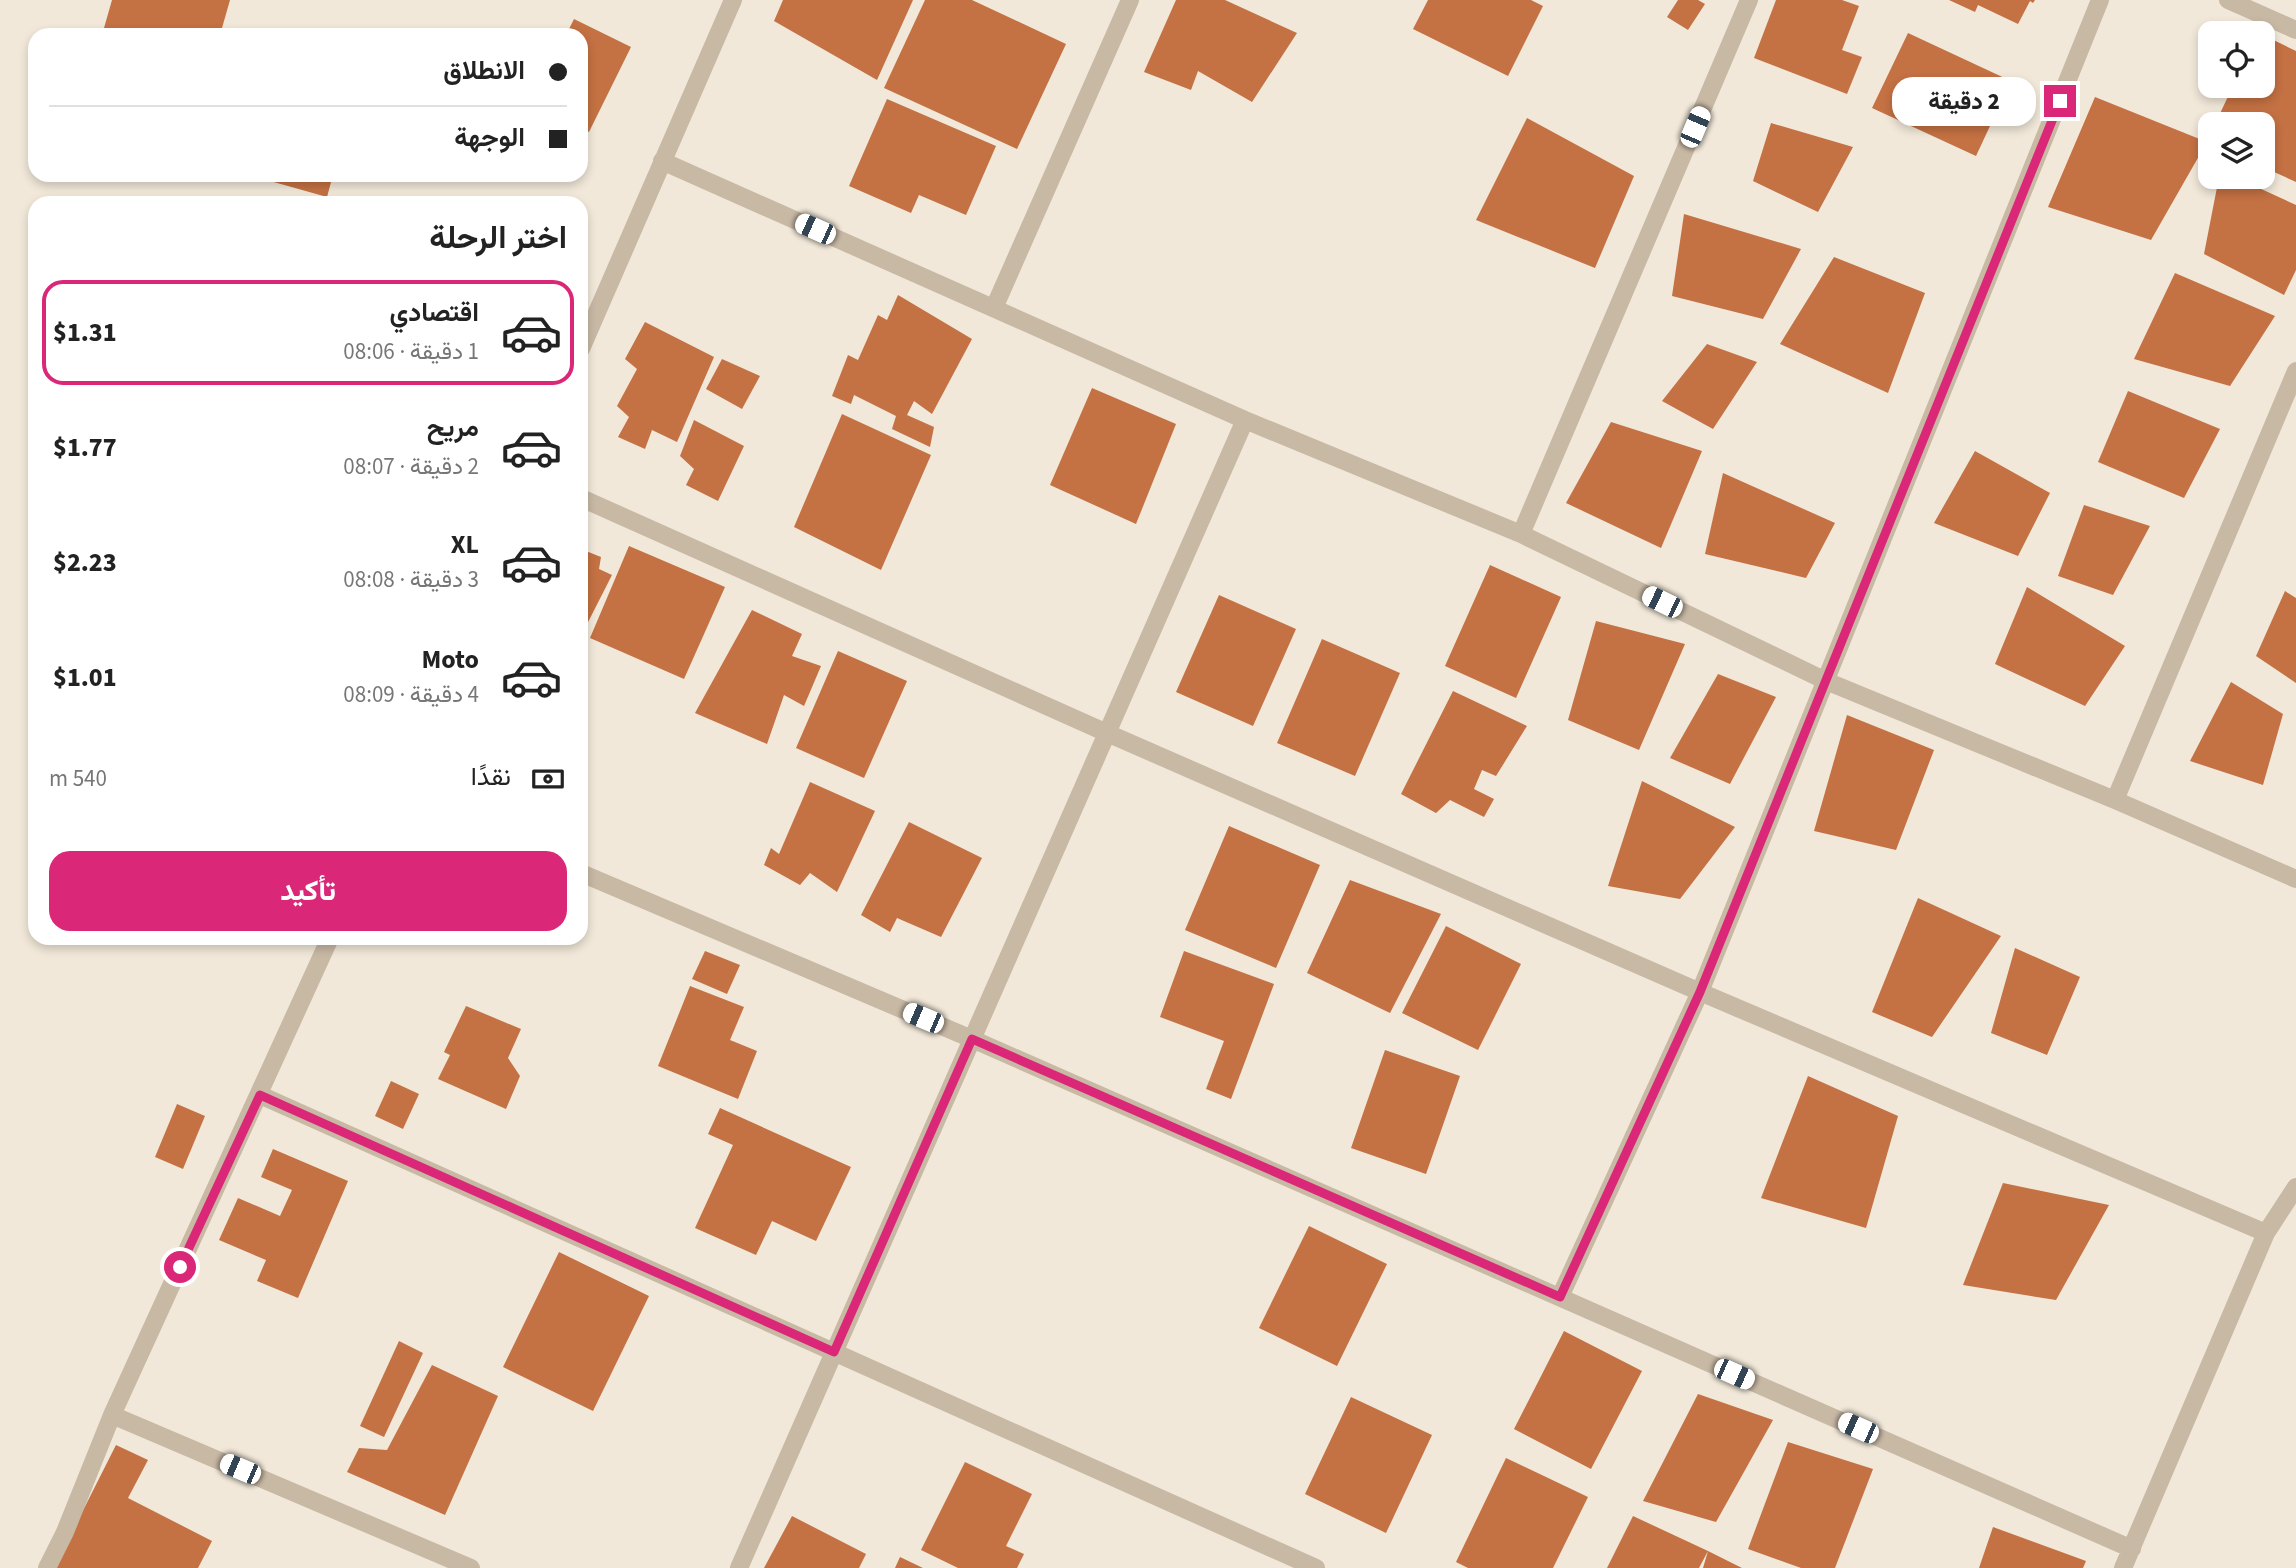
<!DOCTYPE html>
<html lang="ar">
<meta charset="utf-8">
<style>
:root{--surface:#fff;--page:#f6f6f6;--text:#222;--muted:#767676;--line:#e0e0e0;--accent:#db2777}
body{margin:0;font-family:"Source Sans 3",Vazirmatn,sans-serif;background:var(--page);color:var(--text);direction:rtl;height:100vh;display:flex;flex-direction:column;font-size:26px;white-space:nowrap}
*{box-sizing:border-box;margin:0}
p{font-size:23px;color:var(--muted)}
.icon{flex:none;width:38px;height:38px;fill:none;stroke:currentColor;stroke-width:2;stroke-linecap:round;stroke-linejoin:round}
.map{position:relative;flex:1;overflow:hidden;direction:ltr}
.side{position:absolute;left:28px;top:196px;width:560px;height:749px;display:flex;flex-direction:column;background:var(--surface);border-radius:21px;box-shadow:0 4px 10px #0003;direction:rtl}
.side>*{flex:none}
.top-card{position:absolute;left:28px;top:28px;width:560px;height:154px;border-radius:21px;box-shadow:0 4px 10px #0003;direction:rtl;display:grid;align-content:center;height:154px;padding:0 21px;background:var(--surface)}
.tools{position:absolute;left:2198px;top:21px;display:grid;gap:14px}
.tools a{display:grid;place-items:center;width:77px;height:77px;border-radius:14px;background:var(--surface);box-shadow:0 4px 10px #0003;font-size:35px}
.end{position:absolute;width:32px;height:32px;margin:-16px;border:9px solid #db2777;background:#fff;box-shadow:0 0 0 4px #fff}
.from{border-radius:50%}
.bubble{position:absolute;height:49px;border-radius:21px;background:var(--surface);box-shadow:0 4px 10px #0003;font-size:23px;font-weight:800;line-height:49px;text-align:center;direction:rtl}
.car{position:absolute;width:21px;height:42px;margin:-21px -10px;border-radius:9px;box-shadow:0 0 5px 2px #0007;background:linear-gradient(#fff 24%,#345 0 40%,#fff 0 76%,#345 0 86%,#fff 0)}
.top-card b{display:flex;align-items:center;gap:24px;height:66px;font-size:26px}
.top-card b+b{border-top:2px solid var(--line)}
.top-card i{width:18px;height:18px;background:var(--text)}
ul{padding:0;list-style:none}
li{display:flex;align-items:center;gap:21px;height:105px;margin:0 14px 10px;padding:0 7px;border:4px solid transparent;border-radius:21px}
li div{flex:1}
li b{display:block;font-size:26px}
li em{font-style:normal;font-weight:800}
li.on{border-color:var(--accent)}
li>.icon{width:63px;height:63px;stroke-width:1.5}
h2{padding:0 21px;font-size:32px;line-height:84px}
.pay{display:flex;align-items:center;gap:18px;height:77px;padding:0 21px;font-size:26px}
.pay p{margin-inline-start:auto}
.cta{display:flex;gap:14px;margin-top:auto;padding:14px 21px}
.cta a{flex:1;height:80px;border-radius:21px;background:var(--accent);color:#fff;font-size:28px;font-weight:800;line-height:80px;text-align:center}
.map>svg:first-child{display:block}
.building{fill:#c47143}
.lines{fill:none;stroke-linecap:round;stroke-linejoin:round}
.street{stroke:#c8b9a5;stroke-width:18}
.route{stroke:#db2777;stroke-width:9}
</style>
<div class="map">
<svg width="2296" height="1568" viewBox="0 0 2296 1568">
<rect width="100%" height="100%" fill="#f1e8d9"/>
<!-- building -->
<path class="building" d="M 112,0 L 230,0 L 220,35 L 102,35 Z
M 783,0 L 913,0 L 877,80 L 774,21 Z
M 925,0 L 972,0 L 1066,44 L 1017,149 L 884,88 Z
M 1176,0 L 1225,0 L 1297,33 L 1252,102 L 1198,71 L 1191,90 L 1144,72 Z
M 1428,0 L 1531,0 L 1543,6 L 1508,76 L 1413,29 Z
M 1678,0 L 1698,0 L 1705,4 L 1688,30 L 1667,17 Z
M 1776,0 L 1842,0 L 1859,6 L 1842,50 L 1862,57 L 1847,94 L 1754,58 Z
M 1949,0 L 2035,0 L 2033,3 L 2030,1 L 2018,24 L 1978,5 L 1975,12 Z
M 574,19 L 631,47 L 589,132 L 581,129 L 581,35 L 566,35 Z
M 1908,33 L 2011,81 L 1976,156 L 1872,108 Z
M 2263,35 L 2296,51 L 2296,182 L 2263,167 L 2263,124 L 2215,124 L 2233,86 L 2263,86 Z
M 2095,97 L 2207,142 L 2151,240 L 2048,207 Z
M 887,99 L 996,146 L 966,215 L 919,195 L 911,213 L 849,186 Z
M 1527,118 L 1634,176 L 1595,268 L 1476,220 Z
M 1771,123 L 1853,147 L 1818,212 L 1753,181 Z
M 249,175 L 333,175 L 327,197 Z
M 2219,177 L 2235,177 L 2296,205 L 2296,270 L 2284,295 L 2204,254 Z
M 1684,214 L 1801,249 L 1763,319 L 1672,296 Z
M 1834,257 L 1925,293 L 1888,393 L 1780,344 Z
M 2175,273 L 2275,316 L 2230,386 L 2134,359 Z
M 898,295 L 972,339 L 932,414 L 914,401 L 907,415 L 934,427 L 930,447 L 892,429 L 896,416 L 854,395 L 851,404 L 832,396 L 848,355 L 858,360 L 878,315 L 887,320 Z
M 645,322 L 714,357 L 677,442 L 652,430 L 645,449 L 618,437 L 629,417 L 617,406 L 637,369 L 625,359 Z
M 1707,344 L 1757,362 L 1713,429 L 1662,401 Z
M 722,359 L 760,376 L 742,409 L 706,389 Z
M 1092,388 L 1176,424 L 1136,524 L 1050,485 Z
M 2128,391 L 2220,429 L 2184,498 L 2098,462 Z
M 842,414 L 931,455 L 881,570 L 794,527 Z
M 694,420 L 744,446 L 718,501 L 686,485 L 694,469 L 680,456 Z
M 1611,422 L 1702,451 L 1661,548 L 1566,503 Z
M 1975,451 L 2050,493 L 2018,556 L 1934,523 Z
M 1723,473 L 1835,523 L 1806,578 L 1705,554 Z
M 2084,505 L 2150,526 L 2113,595 L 2058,576 Z
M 629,546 L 725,587 L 684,679 L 590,638 Z
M 581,549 L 601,557 L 599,569 L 612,575 L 581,636 Z
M 1490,565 L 1561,597 L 1516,698 L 1445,666 Z
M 2027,587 L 2125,646 L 2085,706 L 1995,664 Z
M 2285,591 L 2296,598 L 2296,683 L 2256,656 Z
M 1219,595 L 1296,629 L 1253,726 L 1176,692 Z
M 752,610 L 802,634 L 792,656 L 821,666 L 804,706 L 784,695 L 767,744 L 695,713 Z
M 1596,621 L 1685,644 L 1639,750 L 1568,720 Z
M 1322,639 L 1400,673 L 1355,776 L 1277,743 Z
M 838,651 L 907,681 L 864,778 L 796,748 Z
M 1718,674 L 1776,697 L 1730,784 L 1670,758 Z
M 2231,682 L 2283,714 L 2263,785 L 2190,761 Z
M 1453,691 L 1527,726 L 1496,776 L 1482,770 L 1474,789 L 1494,799 L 1484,817 L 1450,800 L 1436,813 L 1401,794 Z
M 1847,715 L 1934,750 L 1896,850 L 1814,831 Z
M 1642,781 L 1735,827 L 1680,899 L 1608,886 Z
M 810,782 L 875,811 L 837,892 L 810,873 L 800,885 L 764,865 L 771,848 L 779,854 Z
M 909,822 L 982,858 L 941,937 L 897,918 L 890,932 L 861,915 Z
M 1229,826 L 1320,865 L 1276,968 L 1185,930 Z
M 1350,880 L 1441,914 L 1390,1013 L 1307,973 Z
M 1918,898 L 2001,936 L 1932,1037 L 1872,1012 Z
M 1446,926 L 1521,964 L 1478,1050 L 1402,1013 Z
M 2015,948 L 2080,977 L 2047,1055 L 1991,1033 Z
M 705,951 L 740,965 L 727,994 L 692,979 Z
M 1184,951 L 1274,984 L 1231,1099 L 1206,1089 L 1224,1041 L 1160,1017 Z
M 690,986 L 744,1007 L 730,1040 L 757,1051 L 738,1099 L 658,1066 Z
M 466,1006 L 521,1029 L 508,1058 L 520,1076 L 506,1109 L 438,1079 L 450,1055 L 444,1052 Z
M 1385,1050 L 1460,1076 L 1426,1174 L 1351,1148 Z
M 1808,1076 L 1898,1116 L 1866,1228 L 1761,1198 Z
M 391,1081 L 419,1094 L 403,1129 L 375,1116 Z
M 177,1104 L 205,1116 L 183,1169 L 155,1157 Z
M 720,1108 L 851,1167 L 816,1241 L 772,1221 L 756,1255 L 695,1228 L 733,1145 L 708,1134 Z
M 273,1149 L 348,1181 L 298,1298 L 257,1281 L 266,1260 L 219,1240 L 238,1198 L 280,1216 L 292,1190 L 261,1177 Z
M 2003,1183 L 2109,1205 L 2056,1300 L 1963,1285 Z
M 1309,1226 L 1387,1264 L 1337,1366 L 1259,1328 Z
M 559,1252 L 649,1296 L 593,1411 L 503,1367 Z
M 1564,1331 L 1642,1371 L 1591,1469 L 1514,1429 Z
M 399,1341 L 423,1353 L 384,1437 L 360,1426 Z
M 432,1365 L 498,1396 L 445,1515 L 347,1472 L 359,1448 L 387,1450 Z
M 1698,1394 L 1773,1420 L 1716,1522 L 1643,1501 Z
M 1351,1397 L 1432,1435 L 1386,1533 L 1305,1494 Z
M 1788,1442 L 1873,1469 L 1835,1568 L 1801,1568 L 1748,1549 Z
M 116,1445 L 148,1460 L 128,1498 L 212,1541 L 198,1568 L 54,1568 Z
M 1506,1458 L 1588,1497 L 1553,1568 L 1468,1568 L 1456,1562 Z
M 965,1462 L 1032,1494 L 1006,1546 L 1024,1554 L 1017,1568 L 958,1568 L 921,1550 Z
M 792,1516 L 866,1554 L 859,1568 L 764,1568 Z
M 1633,1516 L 1708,1551 L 1699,1568 L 1607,1568 Z
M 1993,1527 L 2086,1561 L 2083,1568 L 1979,1568 Z
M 1708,1551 L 1742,1568 L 1703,1568 Z
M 900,1557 L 923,1568 L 895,1568 Z"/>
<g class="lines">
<!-- street -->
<path class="street" d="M 2228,0 L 2296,30
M 662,161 L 1245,420 L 1521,534 L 1826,681 L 2115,800 L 2296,879
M 994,308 L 1130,0
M 581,349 L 733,0
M 581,498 L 1107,733 L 1700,992 L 2266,1233
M 1521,534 L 1749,0
M 2115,800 L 2296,371
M 581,873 L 972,1039 L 2132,1549
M 260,1095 L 1316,1568
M 1560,1297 L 1700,992 L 2100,0
M 112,1415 L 471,1568
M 47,1568 L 65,1532 L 112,1415 L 330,938
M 739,1568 L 1245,420
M 2123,1568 L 2266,1233 L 2296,1187"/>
</g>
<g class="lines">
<!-- route -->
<path class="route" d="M 180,1267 L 260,1095 L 834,1352 L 972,1039 L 1560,1297 L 1700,992 L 2060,101"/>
</g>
</svg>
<div class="tools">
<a><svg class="icon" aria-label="locate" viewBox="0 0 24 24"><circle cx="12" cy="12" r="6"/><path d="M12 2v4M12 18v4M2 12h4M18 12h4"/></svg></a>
<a><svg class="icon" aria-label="layers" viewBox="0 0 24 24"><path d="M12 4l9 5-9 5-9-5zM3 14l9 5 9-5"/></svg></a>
</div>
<i class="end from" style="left:180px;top:1267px"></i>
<i class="end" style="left:2060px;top:101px"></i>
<div class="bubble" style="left:1892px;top:77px;width:144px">2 دقيقة</div>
<i class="car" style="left:1695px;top:127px;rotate:23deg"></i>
<i class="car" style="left:815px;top:229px;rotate:294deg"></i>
<i class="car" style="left:1662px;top:602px;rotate:296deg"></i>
<i class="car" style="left:923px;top:1018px;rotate:293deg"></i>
<i class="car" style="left:1734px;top:1374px;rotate:114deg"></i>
<i class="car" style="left:1858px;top:1428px;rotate:294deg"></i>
<i class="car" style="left:240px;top:1469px;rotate:293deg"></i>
<div class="top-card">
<b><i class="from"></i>الانطلاق</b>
<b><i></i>الوجهة</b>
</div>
<section class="side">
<h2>اختر الرحلة</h2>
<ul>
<li class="on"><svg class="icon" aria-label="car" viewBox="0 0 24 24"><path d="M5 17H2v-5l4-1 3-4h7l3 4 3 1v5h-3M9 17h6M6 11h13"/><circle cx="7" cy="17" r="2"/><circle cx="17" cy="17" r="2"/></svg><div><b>اقتصادي</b><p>1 دقيقة · 08:06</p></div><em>$1.31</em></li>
<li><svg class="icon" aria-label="car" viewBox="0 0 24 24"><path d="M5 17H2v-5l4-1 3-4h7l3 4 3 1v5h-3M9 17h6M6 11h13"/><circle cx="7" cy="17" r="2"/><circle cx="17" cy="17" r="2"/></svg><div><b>مريح</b><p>2 دقيقة · 08:07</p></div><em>$1.77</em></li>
<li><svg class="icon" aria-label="car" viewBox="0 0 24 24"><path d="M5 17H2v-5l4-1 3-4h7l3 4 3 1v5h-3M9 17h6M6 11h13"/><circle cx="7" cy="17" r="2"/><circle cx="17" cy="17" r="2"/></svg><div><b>XL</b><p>3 دقيقة · 08:08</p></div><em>$2.23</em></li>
<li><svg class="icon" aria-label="car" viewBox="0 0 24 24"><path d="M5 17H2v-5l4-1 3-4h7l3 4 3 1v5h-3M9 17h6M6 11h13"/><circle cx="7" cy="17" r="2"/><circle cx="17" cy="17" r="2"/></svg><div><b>Moto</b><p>4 دقيقة · 08:09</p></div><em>$1.01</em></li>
</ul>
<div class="pay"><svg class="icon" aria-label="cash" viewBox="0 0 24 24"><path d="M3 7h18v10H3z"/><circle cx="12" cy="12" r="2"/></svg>نقدًا<p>540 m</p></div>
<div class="cta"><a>تأكيد</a></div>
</section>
</div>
